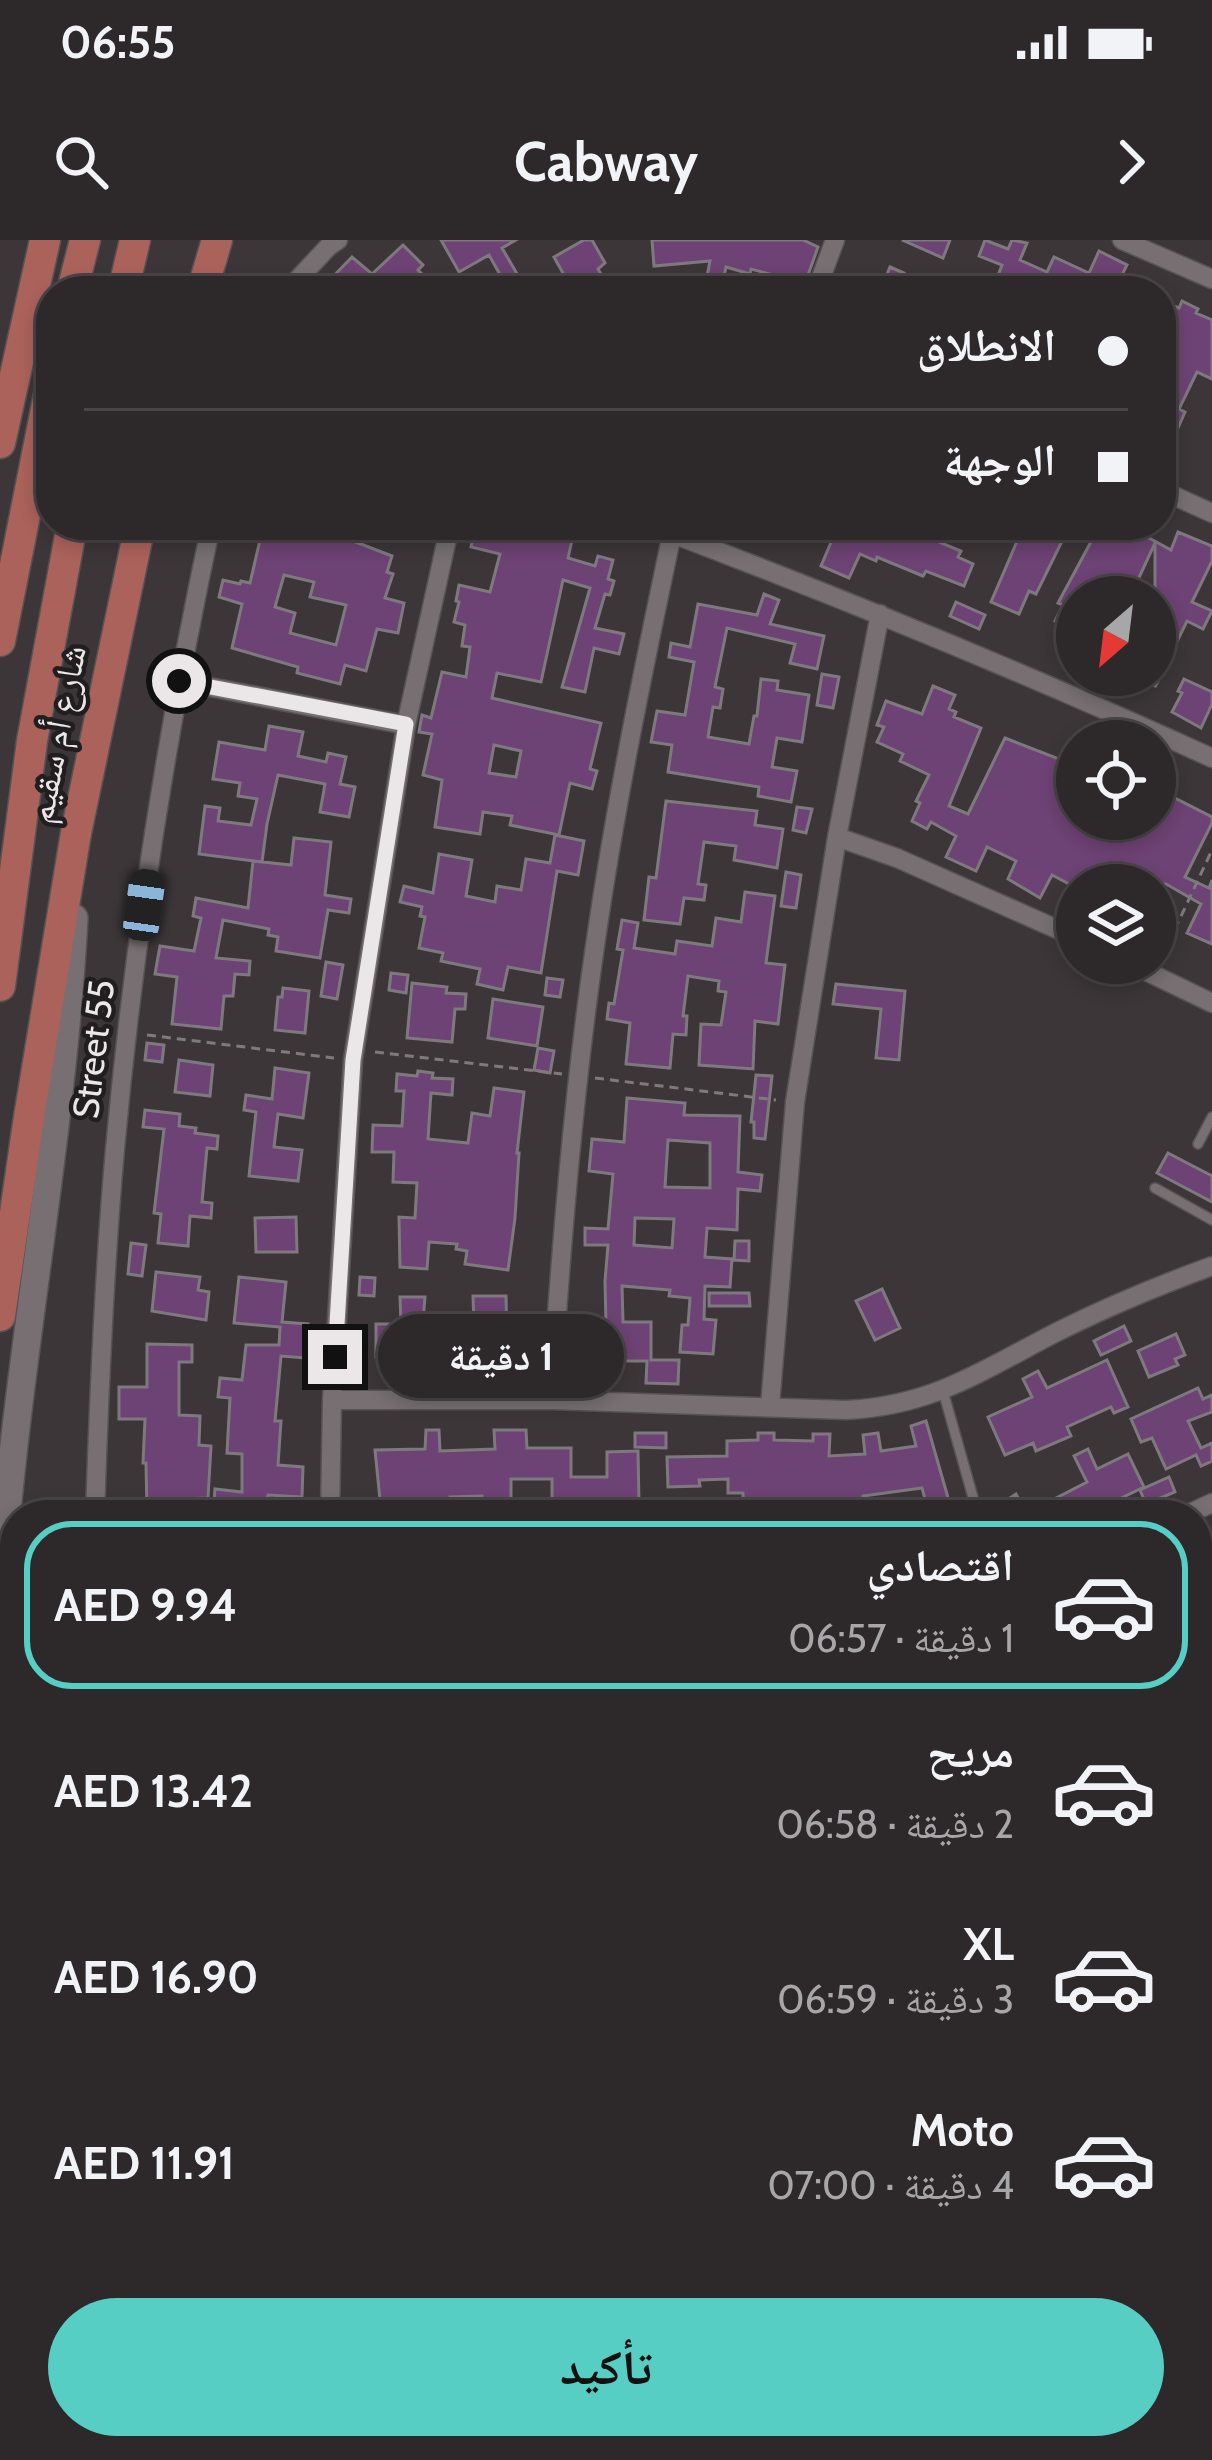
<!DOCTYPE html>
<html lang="ar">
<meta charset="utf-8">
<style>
:root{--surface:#2d282a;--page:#353032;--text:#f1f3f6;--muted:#a7a6a8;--line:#484447;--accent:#56cec4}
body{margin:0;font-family:Cabin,"Noto Naskh Arabic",sans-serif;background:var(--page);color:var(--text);direction:rtl;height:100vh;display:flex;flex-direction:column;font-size:45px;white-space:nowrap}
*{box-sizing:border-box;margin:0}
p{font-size:39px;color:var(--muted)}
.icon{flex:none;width:66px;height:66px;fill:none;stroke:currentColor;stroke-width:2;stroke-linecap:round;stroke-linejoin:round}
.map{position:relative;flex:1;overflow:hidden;direction:ltr}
.panel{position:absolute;left:0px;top:1260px;width:1212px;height:960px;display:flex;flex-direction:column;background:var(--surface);border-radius:48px 48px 0 0;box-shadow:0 6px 18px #0003,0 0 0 3px var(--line);direction:rtl}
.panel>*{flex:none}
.top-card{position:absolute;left:36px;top:36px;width:1140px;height:264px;border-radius:48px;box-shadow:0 6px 18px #0003,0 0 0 3px var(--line);direction:rtl;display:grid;align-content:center;height:264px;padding:0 48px;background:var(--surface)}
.needle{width:78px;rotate:208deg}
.fabs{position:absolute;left:1056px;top:336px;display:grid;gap:24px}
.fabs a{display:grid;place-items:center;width:120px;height:120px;border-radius:50%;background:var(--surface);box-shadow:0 6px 18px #0003,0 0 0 3px var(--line);font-size:60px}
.end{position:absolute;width:54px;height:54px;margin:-27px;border:15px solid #ebe7e8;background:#111;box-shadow:0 0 0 6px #111}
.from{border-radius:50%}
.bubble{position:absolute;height:84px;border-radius:42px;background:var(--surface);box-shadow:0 6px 18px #0003,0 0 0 3px var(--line);font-size:39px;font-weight:700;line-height:84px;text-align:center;direction:rtl}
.car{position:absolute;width:36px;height:72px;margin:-36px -18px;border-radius:15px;box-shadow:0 0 9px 3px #0007;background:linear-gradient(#222 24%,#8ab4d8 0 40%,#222 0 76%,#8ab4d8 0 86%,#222 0)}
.top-card b{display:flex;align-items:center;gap:42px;height:114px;font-size:45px}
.top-card b+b{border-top:3px solid var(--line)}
.top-card i{width:30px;height:30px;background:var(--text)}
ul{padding:21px 0 0;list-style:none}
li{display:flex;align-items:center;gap:36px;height:168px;margin:0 24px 18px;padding:0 24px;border:6px solid transparent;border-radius:48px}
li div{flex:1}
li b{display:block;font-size:45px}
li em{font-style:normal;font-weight:700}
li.selected{border-color:var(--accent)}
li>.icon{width:108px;height:108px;stroke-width:1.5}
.action{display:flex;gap:24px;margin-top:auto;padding:24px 48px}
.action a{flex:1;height:138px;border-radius:72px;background:var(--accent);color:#111;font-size:48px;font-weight:700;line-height:138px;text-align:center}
.status{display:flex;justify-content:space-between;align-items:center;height:84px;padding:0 60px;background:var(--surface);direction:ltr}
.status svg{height:33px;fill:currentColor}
header{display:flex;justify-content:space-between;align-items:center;height:156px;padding:0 48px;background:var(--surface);font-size:54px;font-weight:700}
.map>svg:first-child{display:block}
.building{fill:#6d4274;stroke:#7e797f;stroke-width:3;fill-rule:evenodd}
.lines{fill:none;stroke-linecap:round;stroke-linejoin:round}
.lane-casing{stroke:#575253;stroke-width:12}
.street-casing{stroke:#575253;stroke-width:21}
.secondary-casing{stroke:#575253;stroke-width:30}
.primary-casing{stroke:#575253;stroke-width:33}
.path{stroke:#7f7a7c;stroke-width:3;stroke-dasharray:9 6;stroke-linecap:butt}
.lane{stroke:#776f71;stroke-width:9}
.street{stroke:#776f71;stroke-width:18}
.secondary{stroke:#776f71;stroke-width:27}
.primary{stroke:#ab625b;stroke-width:30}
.route{stroke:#ebe7e8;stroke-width:15}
.labels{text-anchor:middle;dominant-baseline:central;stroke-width:9;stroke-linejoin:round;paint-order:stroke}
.street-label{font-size:36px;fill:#ebe7e8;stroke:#211e1f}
</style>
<div class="status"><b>06:55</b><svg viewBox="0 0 49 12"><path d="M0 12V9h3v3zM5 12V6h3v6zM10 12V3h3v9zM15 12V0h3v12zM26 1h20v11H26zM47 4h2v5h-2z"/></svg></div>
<header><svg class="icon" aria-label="forward" viewBox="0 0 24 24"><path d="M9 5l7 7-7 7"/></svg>Cabway<svg class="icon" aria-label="search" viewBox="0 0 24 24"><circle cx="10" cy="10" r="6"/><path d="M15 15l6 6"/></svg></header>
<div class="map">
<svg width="1212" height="2220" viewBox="0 0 1212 2220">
<rect width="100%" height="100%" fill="#3c3638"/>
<!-- building -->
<path class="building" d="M 441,0 L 516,0 L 502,8 L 527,51 L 484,51 L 503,40 L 489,15 L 459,32 Z
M 584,0 L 592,0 L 605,23 L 598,29 L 611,51 L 573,51 L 554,17 Z
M 652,0 L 803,0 L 818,7 L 803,49 L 790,44 L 792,40 L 751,29 L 750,34 L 726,27 L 721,51 L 704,51 L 710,21 L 654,26 Z
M 902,0 L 950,0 L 943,18 Z
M 985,0 L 1008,9 L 1012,0 L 1027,3 L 1020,20 L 1047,32 L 1054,17 L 1089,33 L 1099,11 L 1127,25 L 1114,51 L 992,51 L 1002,25 L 979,16 Z
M 403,5 L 423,25 L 418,30 L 423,35 L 408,51 L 319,51 L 352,17 L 372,34 Z
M 890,27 L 904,33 L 897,51 L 880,51 Z
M 1161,60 L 1179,68 L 1182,61 L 1198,69 L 1196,73 L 1212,80 L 1212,139 L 1197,132 L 1179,169 L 1185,172 L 1161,227 L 1161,131 L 1172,110 L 1161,105 Z
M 258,285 L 342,285 L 340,296 L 392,316 L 387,332 L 393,334 L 385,358 L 404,363 L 398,393 L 377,389 L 366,431 L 345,425 L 340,444 L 297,433 L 298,427 L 232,408 L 242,364 L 219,357 L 223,340 L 240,344 L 241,341 L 250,343 L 260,300 L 254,299 ZM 284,335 L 314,342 L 310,357 L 346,365 L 336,405 L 290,393 L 295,373 L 275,367 Z
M 476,285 L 500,285 L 541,296 L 544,285 L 575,287 L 568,318 L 595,326 L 598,316 L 613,320 L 608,339 L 614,341 L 610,355 L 605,354 L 595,388 L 624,394 L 619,414 L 594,408 L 585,452 L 562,447 L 590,348 L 563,340 L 541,442 L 497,433 L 492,458 L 601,483 L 590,529 L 597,531 L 592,549 L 570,543 L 559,595 L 510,585 L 512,576 L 483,572 L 480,594 L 435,587 L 442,540 L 423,535 L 432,494 L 419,492 L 422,475 L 431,478 L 442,432 L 466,437 L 470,407 L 462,406 L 465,385 L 454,382 L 459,362 L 456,361 L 459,345 L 490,352 L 500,314 L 471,307 ZM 494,505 L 521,511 L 516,537 L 489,533 Z
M 797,285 L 941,285 L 934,300 L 961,311 L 958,317 L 973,324 L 964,346 L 926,331 L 923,336 L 877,317 L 876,321 L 860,314 L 849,338 L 821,326 L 832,300 Z
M 1024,285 L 1070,285 L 1036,354 L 1029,351 L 1019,374 L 991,362 Z
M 1100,285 L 1117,285 L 1129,292 L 1131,288 L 1171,310 L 1178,292 L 1212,306 L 1212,321 L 1192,362 L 1212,371 L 1203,389 L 1187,381 L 1155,447 L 1155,303 L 1130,357 L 1120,357 L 1090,343 L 1083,357 L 1077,357 L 1077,392 L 1055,381 L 1063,365 L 1058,363 Z
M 764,354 L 779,360 L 770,384 L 824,396 L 817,429 L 790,423 L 795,404 L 727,388 L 715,447 L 723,449 L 720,468 L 713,467 L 708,497 L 749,504 L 754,476 L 757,476 L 761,439 L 778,441 L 777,450 L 809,455 L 802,502 L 777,498 L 772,527 L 797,531 L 791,562 L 758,556 L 759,547 L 668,532 L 672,505 L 651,502 L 657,471 L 685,475 L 694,422 L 669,417 L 671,403 L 690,407 L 698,364 L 757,375 Z
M 956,362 L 985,375 L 979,389 L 950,376 Z
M 822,434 L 839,437 L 833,468 L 817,465 Z
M 1184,439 L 1212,452 L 1212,464 L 1201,488 L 1172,472 L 1182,453 L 1178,451 Z
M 933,446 L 955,455 L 949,469 L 956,472 L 954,477 L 981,488 L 949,566 L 968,574 L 1005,498 L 1077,526 L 1077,579 L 1106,579 L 1137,594 L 1144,579 L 1155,579 L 1155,548 L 1212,577 L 1212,583 L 1185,637 L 1209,648 L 1212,640 L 1212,704 L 1187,693 L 1201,664 L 1166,644 L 1071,645 L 1052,635 L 1040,658 L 1008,639 L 1016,621 L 987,607 L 976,631 L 946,617 L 956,596 L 931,582 L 927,589 L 912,581 L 920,563 L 916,561 L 929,535 L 900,521 L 903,514 L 877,502 L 884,487 L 877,485 L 886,461 L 922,474 Z
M 269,486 L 303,492 L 298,516 L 326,522 L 328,513 L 346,517 L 340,544 L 355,547 L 349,577 L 320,572 L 325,544 L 278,535 L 267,584 L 262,622 L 199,614 L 205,566 L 220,568 L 218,581 L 251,585 L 257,559 L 238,556 L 240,543 L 213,539 L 219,502 L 265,510 Z
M 666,561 L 757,571 L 755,585 L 783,589 L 777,628 L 734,620 L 736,606 L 704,602 L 698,644 L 706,645 L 704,660 L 684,658 L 680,684 L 644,680 L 649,637 L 656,638 Z
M 797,567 L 812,569 L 806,593 L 793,590 Z
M 555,595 L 584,601 L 578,635 L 557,631 L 541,733 L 508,727 L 503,750 L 477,744 L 480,729 L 441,721 L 443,713 L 419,708 L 425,677 L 420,676 L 422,667 L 400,662 L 404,646 L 433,653 L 439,614 L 472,620 L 466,656 L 495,662 L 497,646 L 521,650 L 526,619 L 550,623 Z
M 294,598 L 331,602 L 325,655 L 351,659 L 349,673 L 328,670 L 320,718 L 276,711 L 278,697 L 268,695 L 269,689 L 223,680 L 216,718 L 250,721 L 249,735 L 235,734 L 233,756 L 224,756 L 221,789 L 172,784 L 177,737 L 155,734 L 160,706 L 194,711 L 201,678 L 193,676 L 196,658 L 248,668 L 253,621 L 291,625 Z
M 786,632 L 801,635 L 796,668 L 781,666 Z
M 745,652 L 775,656 L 766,723 L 785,725 L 778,784 L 755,781 L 753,829 L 699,825 L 701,784 L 721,785 L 726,752 L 718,751 L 719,741 L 688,736 L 683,776 L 687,776 L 686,795 L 673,794 L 670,828 L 626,824 L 630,783 L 607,779 L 609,763 L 614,764 L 623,710 L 617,709 L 622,680 L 638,683 L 634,708 L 675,714 L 677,701 L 712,706 L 716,678 L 741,682 Z
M 326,722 L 343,725 L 337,759 L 321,756 Z
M 391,733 L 408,735 L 406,753 L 389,750 Z
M 547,738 L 563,740 L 560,757 L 545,755 Z
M 412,743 L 447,747 L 446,753 L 466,754 L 465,769 L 455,769 L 452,802 L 407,798 Z
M 836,744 L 905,751 L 899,820 L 876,818 L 881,769 L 833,764 Z
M 283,748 L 309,751 L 305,793 L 275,790 L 278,757 L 282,757 Z
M 493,759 L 543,767 L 537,806 L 488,798 Z
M 147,803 L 164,805 L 162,822 L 145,820 Z
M 538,808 L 554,811 L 550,833 L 534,830 Z
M 179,820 L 213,825 L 210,856 L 175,852 Z
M 275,828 L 309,833 L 303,878 L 278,874 L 274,907 L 302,910 L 298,941 L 249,936 L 256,872 L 244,870 L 246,855 L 272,859 Z
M 418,831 L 433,833 L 432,838 L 453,839 L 452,855 L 431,853 L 428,899 L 468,903 L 472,873 L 490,876 L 494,848 L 524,852 L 517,913 L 519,913 L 515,978 L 508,1030 L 465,1024 L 467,1011 L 456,1009 L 457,1004 L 429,1002 L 427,1029 L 400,1027 L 399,977 L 415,978 L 417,943 L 393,942 L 394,912 L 372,912 L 373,885 L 402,886 L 404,851 L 396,851 L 397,834 L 417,836 Z
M 756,835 L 772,836 L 765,899 L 754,898 L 754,882 L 751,882 Z
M 627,858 L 685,863 L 684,875 L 740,876 L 738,932 L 762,935 L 760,951 L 738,949 L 737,990 L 707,988 L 705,1017 L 732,1019 L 730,1047 L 705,1046 L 704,1079 L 716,1080 L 713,1114 L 680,1112 L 682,1085 L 688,1085 L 690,1058 L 669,1056 L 670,1050 L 622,1046 L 623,1082 L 651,1082 L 651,1120 L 679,1120 L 678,1144 L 646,1143 L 647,1121 L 603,1121 L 603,1100 L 600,1100 L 599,1085 L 606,1085 L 605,1041 L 608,1005 L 585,1005 L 585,988 L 608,989 L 613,934 L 589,931 L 592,899 L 624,902 ZM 668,900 L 710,903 L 710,948 L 665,947 ZM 635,978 L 674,979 L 672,1008 L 634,1005 Z
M 145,870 L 180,874 L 179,886 L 196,888 L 195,893 L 218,896 L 217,909 L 207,908 L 202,962 L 212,963 L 211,978 L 190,976 L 188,1006 L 158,1003 L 161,974 L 154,973 L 164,889 L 143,887 Z
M 1168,913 L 1212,936 L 1212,962 L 1157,933 Z
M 296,977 L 297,1012 L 256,1012 L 255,978 Z
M 735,1001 L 749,1001 L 749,1021 L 734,1020 Z
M 131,1003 L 146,1005 L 142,1036 L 128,1034 Z
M 156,1032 L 200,1037 L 198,1050 L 209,1052 L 206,1080 L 152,1071 Z
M 239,1037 L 286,1042 L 282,1082 L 308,1084 L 305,1118 L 281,1116 L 275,1181 L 281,1181 L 278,1225 L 303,1227 L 302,1257 L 268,1255 L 265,1275 L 213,1275 L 215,1249 L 242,1252 L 242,1214 L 227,1213 L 230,1158 L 218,1157 L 220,1138 L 242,1140 L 246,1105 L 279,1105 L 280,1087 L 234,1083 Z
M 360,1037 L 375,1038 L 374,1056 L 359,1055 Z
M 882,1049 L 900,1088 L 875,1100 L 856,1061 Z
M 709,1053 L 749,1053 L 750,1066 L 709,1066 Z
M 473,1056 L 506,1056 L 507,1104 L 483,1105 L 483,1109 L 473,1109 L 474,1123 L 456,1123 L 456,1113 L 448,1113 L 448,1108 L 444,1107 L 446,1087 L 474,1087 Z
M 400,1057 L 425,1057 L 421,1106 L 413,1105 L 413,1116 L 376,1117 L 376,1084 L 401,1084 Z
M 1124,1086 L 1131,1101 L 1101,1115 L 1094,1101 Z
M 1176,1094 L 1185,1115 L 1175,1119 L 1178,1125 L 1149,1137 L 1138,1111 Z
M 147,1104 L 192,1105 L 192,1122 L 179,1122 L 179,1175 L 200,1176 L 199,1205 L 211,1206 L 208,1258 L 180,1259 L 181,1275 L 147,1272 L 146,1223 L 143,1223 L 145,1179 L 119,1179 L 119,1147 L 147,1147 Z
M 1107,1120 L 1128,1167 L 1114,1173 L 1111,1167 L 1067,1187 L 1071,1196 L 1036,1211 L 1033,1203 L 1005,1215 L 988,1177 L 1032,1157 L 1023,1139 L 1038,1131 L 1047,1148 Z
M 1198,1148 L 1203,1159 L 1212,1155 L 1212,1172 L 1188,1181 L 1201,1208 L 1212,1203 L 1212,1221 L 1201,1226 L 1196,1215 L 1166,1229 L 1152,1198 L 1141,1202 L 1131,1179 Z
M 926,1181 L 949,1261 L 927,1267 L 922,1248 L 863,1256 L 863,1260 L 817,1262 L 818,1275 L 775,1275 L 775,1262 L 743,1262 L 743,1253 L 728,1253 L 728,1239 L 699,1240 L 700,1246 L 668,1247 L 667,1217 L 727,1216 L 727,1201 L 758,1200 L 758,1193 L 774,1193 L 774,1200 L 813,1201 L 813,1194 L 830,1194 L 829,1216 L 865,1214 L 863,1195 L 878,1193 L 881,1211 L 916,1206 L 911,1186 Z
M 426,1190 L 439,1190 L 440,1211 L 495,1209 L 494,1190 L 526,1190 L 527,1208 L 571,1208 L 571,1237 L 607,1237 L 607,1212 L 638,1211 L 639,1262 L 575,1263 L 575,1275 L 552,1275 L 552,1239 L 511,1239 L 511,1260 L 482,1260 L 482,1256 L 450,1257 L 451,1273 L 428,1273 L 427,1259 L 380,1260 L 375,1210 L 425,1209 Z
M 635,1193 L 666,1193 L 666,1208 L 635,1207 Z
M 1088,1209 L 1097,1229 L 1128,1214 L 1144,1247 L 1086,1275 L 1009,1275 L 1002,1263 L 1016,1254 L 1027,1273 L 1087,1242 L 1074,1216 Z
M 1169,1237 L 1175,1252 L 1146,1264 L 1140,1250 Z
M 1197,1306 L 1212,1333 L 1212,1351 L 1197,1359 Z
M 1212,1442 L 1212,1495 L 1211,1495 L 1197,1467 L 1197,1450 Z
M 1212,1552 L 1212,1602 L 1197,1611 L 1197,1561 Z
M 1212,1646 L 1212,1694 L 1197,1702 L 1197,1654 Z
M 617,2205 L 645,2205 L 644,2220 L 617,2220 Z
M 819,2205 L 848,2205 L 852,2220 L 822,2220 Z
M 1008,2205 L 1045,2205 L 1046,2212 L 1005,2220 L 968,2220 L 967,2213 Z"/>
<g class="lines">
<!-- lane casing -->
<g class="lane-casing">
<path id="lane" d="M 1198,904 L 1212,877
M 1155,948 L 1212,980
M 943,1151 L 978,1275"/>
</g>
<!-- street casing -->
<g class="street-casing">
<path id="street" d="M 1122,0 L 1212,39
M 287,51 L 329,6 L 338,0
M 816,51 L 835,0
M 1161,250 L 1212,273
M 649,285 C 840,357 1026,433 1212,518
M 179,441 L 406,485
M 837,597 L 897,618 L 1077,698
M 1129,723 L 1212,763
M 332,1160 L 551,1160 L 846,1170 C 934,1166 984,1129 1059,1091 C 1109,1066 1160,1045 1212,1026
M 551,1160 C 561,1008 573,857 595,706 C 615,567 643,430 672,294
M 770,1166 L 795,862 L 837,597 L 880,374
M 95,1275 C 99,1153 104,1031 115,909 C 134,700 167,491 211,285
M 330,1275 L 332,1160 L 353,820 L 406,485 L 450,285
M 1186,1275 L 1212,1263
M 1197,1517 L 1212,1508
M 1197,1911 L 1212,1919
M 1197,1953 L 1212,1947
M 116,2205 L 117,2220
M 350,2205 L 351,2220
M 571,2205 L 572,2220
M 696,2205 L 699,2220
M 923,2205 L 926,2220
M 1176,2205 L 1180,2220"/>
</g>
<!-- secondary casing -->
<g class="secondary-casing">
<path id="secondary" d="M 0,1360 C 14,1132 62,907 74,678
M 0,1748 L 15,1790
M 1197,1801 L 1212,1797
M 1197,1837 L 1212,1830
M 0,2036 L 15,2000
M 0,2171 L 2,2220"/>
</g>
<!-- primary casing -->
<g class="primary-casing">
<path id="primary" d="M 72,51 L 85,0
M 123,51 L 135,0
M 202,51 L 217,0
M 0,203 L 45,0
M 0,401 L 51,144
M 0,746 L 32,501 L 72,285
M 0,1076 L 29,877 L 76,593 L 140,285"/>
</g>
<!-- path -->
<path class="path" d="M 1162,717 L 1212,610
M 147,795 L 334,818
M 375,812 L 562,834
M 595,838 L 776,860"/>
<!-- lane -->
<use href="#lane" class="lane"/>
<!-- street -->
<use href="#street" class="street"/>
<!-- secondary -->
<use href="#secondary" class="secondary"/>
<!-- primary -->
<use href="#primary" class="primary"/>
</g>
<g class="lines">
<!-- route -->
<path class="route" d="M 179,441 L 406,484 L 353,820 L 335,1117"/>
</g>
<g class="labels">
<!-- street labels -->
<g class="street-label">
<text transform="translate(56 494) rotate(-79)">شارع أم سقيم</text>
<text transform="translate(93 809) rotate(-83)">Street 55</text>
</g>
</g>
</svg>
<div class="fabs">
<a><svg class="needle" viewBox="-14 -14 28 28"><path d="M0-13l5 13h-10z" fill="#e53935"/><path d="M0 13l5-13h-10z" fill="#a7a6a8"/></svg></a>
<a><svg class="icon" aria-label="locate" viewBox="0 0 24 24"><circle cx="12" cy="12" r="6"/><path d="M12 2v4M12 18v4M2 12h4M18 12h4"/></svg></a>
<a><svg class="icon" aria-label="layers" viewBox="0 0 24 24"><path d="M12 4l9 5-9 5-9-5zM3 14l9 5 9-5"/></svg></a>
</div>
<i class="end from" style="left:179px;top:441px"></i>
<i class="end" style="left:335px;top:1117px"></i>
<div class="bubble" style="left:378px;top:1074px;width:246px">1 دقيقة</div>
<i class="car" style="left:144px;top:665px;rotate:8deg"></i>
<div class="top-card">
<b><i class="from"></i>الانطلاق</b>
<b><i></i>الوجهة</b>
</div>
<section class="panel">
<ul>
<li class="selected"><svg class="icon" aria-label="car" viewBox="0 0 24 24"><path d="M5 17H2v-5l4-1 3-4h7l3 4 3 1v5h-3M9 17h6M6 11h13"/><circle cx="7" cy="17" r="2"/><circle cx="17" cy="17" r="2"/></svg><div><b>اقتصادي</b><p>1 دقيقة · 06:57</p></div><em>AED 9.94</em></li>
<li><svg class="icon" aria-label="car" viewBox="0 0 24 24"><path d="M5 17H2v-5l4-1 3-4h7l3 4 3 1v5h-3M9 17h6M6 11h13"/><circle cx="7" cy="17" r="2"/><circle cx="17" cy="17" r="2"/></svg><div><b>مريح</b><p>2 دقيقة · 06:58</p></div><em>AED 13.42</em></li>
<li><svg class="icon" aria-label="car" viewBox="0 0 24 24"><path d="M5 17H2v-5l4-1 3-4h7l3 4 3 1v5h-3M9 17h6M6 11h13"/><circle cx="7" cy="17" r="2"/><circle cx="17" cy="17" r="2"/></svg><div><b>XL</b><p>3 دقيقة · 06:59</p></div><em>AED 16.90</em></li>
<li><svg class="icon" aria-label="car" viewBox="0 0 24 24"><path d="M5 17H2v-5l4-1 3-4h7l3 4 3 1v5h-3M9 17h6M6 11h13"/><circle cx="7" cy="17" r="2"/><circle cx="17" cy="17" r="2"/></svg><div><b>Moto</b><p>4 دقيقة · 07:00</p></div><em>AED 11.91</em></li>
</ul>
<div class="action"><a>تأكيد</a></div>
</section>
</div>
